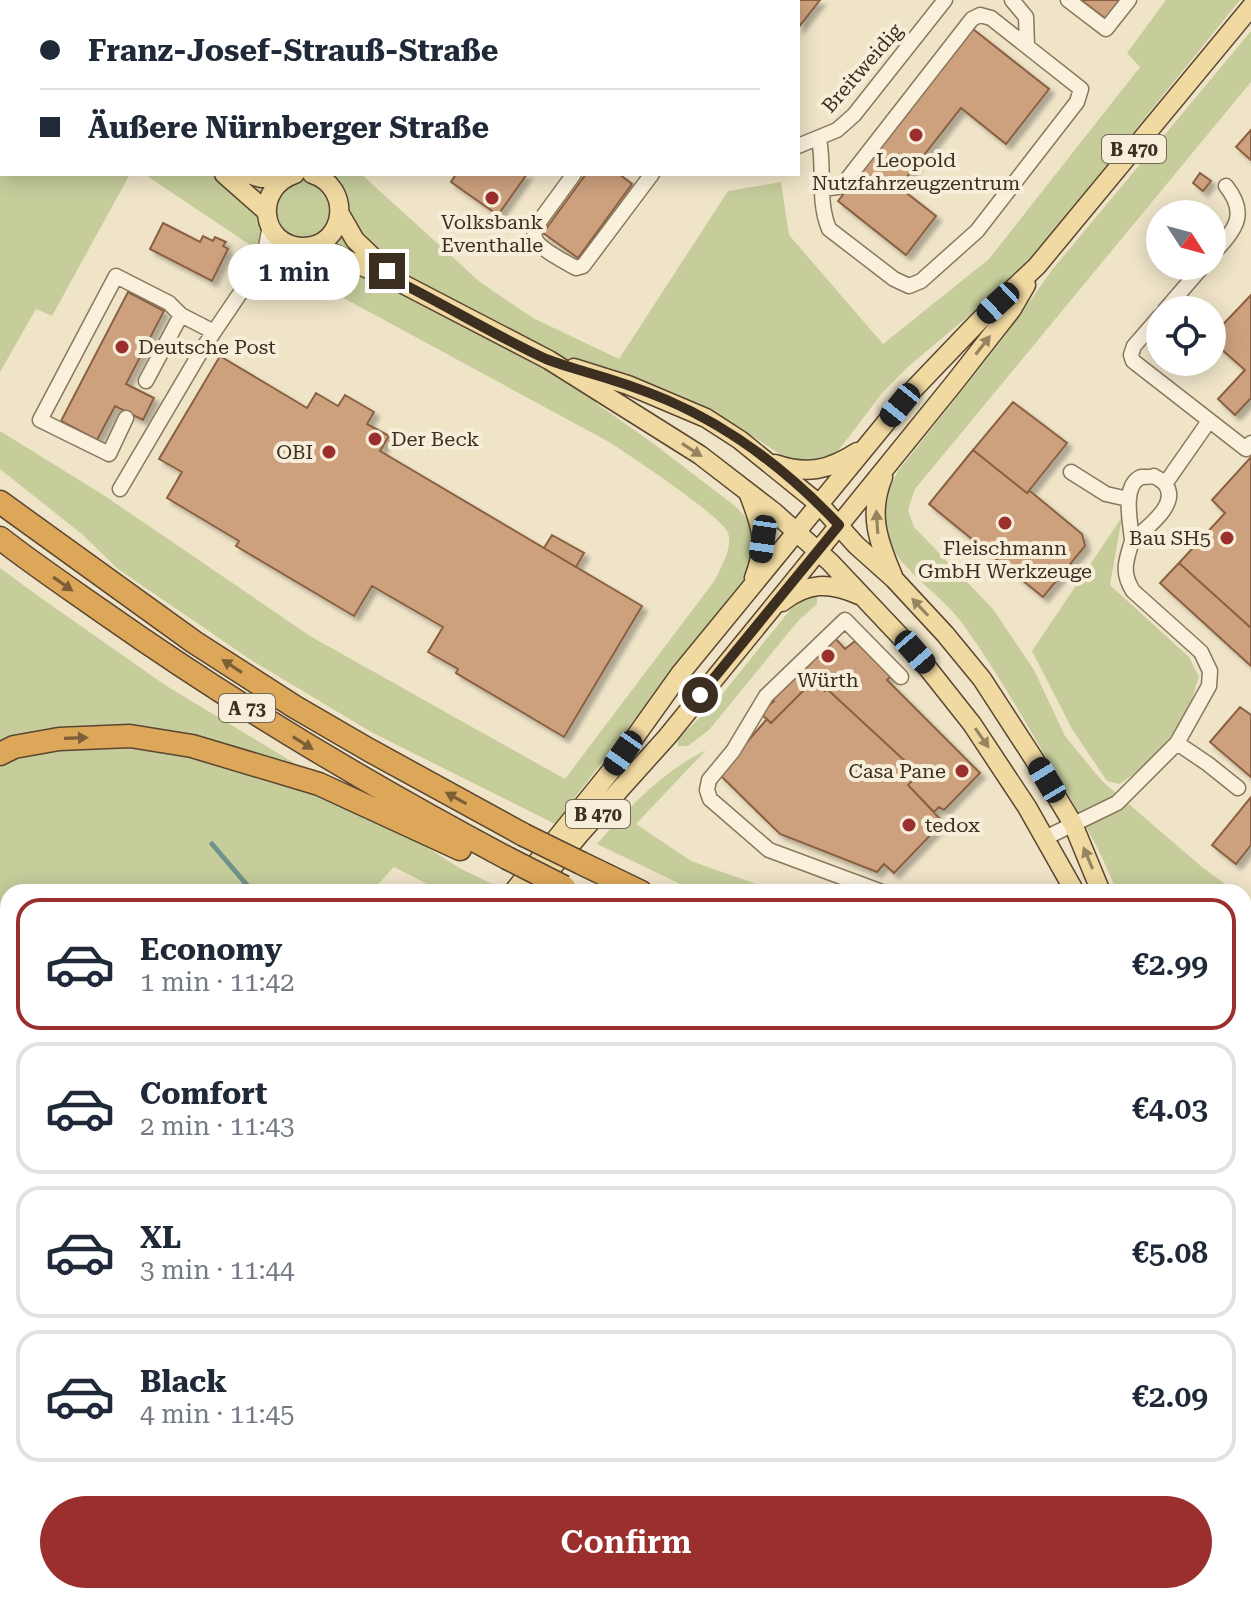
<!DOCTYPE html>
<meta charset="utf-8">
<style>
:root{--surface:#fff;--page:#f2f2f3;--text:#1f2937;--muted:#747a83;--line:#e0e1e3;--accent:#9a2f2d}
body{margin:0;font-family:"Roboto Serif",serif;background:var(--page);color:var(--text);height:100vh;display:flex;flex-direction:column;font-size:30px;white-space:nowrap}
*{box-sizing:border-box;margin:0}
p{font-size:26px;color:var(--muted)}
.icon{flex:none;width:44px;height:44px;fill:none;stroke:currentColor;stroke-width:2;stroke-linecap:round;stroke-linejoin:round}
.map{position:relative;flex:1;overflow:hidden}
.drawer{position:absolute;left:0px;top:884px;width:1252px;height:720px;display:flex;flex-direction:column;background:var(--surface);border-radius:24px 24px 0 0;box-shadow:0 4px 20px #0003}
.drawer>*{flex:none}
.banner{position:absolute;left:0px;top:0px;width:800px;height:176px;box-shadow:0 4px 20px #0003;display:grid;align-content:center;height:176px;padding:0 40px;background:var(--surface)}
.needle{width:52px;rotate:126deg}
.controls{position:absolute;left:1146px;top:200px;display:grid;gap:16px}
.controls a{display:grid;place-items:center;width:80px;height:80px;border-radius:50%;background:var(--surface);box-shadow:0 4px 20px #0003;font-size:40px}
.end{position:absolute;width:36px;height:36px;margin:-18px;border:10px solid #3c2e20;background:#fff;box-shadow:0 0 0 4px #fff}
.from{border-radius:50%}
.bubble{position:absolute;height:56px;border-radius:28px;background:var(--surface);box-shadow:0 4px 20px #0003;font-size:26px;font-weight:600;line-height:56px;text-align:center}
.car{position:absolute;width:24px;height:48px;margin:-24px -12px;border-radius:10px;box-shadow:0 0 6px 2px #0007;background:linear-gradient(#222 24%,#8ab4d8 0 40%,#222 0 76%,#8ab4d8 0 86%,#222 0)}
.banner b{display:flex;align-items:center;gap:28px;height:76px;font-size:30px}
.banner b+b{border-top:2px solid var(--line)}
.banner i{width:20px;height:20px;background:var(--text)}
ul{padding:14px 0 0;list-style:none}
li{display:flex;align-items:center;gap:24px;height:132px;margin:0 16px 12px;padding:0 24px;border:4px solid var(--line);border-radius:24px}
li div{flex:1}
li b{display:block;font-size:30px}
li em{font-style:normal;font-weight:600}
li.on{border-color:var(--accent)}
li>.icon{width:72px;height:72px;stroke-width:1.5}
.action{display:flex;gap:16px;margin-top:auto;padding:16px 40px}
.action a{flex:1;height:92px;border-radius:48px;background:var(--accent);color:#fff;font-size:32px;font-weight:600;line-height:92px;text-align:center}
.map>svg:first-child{display:block}
.green{fill:#c6cd9b}
.lines{fill:none;stroke-linecap:round;stroke-linejoin:round}
.stream{stroke:#6f928a;stroke-width:5}
.building{fill:#cda17e;stroke:#8a6142;stroke-width:2;filter:url(#shadow)}
.minor-casing{stroke:#8b775d;stroke-width:17}
.major-casing{stroke:#594531;stroke-width:21}
.highway-casing{stroke:#594531;stroke-width:25}
.minor{stroke:#f9f1dc;stroke-width:14}
.major{stroke:#f1daa1;stroke-width:18}
.highway{stroke:#dda75a;stroke-width:22}
.highway-bridge-casing{stroke:#594531;stroke-width:25;stroke-linecap:butt}
.highway-bridge{stroke:#dda75a;stroke-width:22}
.oneway{fill:#968460}
.oneway2{fill:#7c5e37}
.route{stroke:#3c2e20;stroke-width:10}
.poi-dot{fill:#9a2f2d;stroke:#f6eed8;stroke-width:3}
.labels{text-anchor:middle;dominant-baseline:central;stroke-width:8;stroke-linejoin:round;paint-order:stroke}
.shield{fill:#f6eed8;stroke:#746857;stroke-width:2}
.shield-label{font-size:18px;font-weight:bold;fill:#3c2e20}
.street-label{font-size:20px;fill:#3c2e20;stroke:#f6eed8}
.poi-label{font-size:20px;fill:#3c2e20;stroke:#f6eed8}
</style>
<div class="map">
<svg width="1251" height="1604" viewBox="0 0 1251 1604">
<defs>
<filter id="shadow"><feDropShadow dx="5" dy="5" stdDeviation="2" flood-color="#0004"/></filter>
</defs>
<rect width="100%" height="100%" fill="#efe4c8"/>
<!-- green -->
<path class="green" d="M 0,0 L 88,0 L 89,2 L 2,2 L 2,174 L 130,174 L 52,316 L 36,309 L 0,372 Z
M 1166,0 L 1240,0 L 1034,255 L 984,303 L 909,366 L 883,392 L 838,451 L 826,458 L 809,461 L 790,461 L 743,430 L 698,406 L 612,372 L 596,403 L 654,444 L 735,506 L 745,516 L 753,530 L 755,547 L 745,579 L 630,725 L 555,824 L 373,733 L 251,660 L 118,569 L 83,535 L 0,469 L 0,431 L 105,496 L 310,636 L 565,779 L 715,580 C 721,567 733,547 728,533 C 723,517 630,456 611,443 L 268,257 L 144,174 L 361,174 L 480,282 L 533,318 L 619,359 L 728,191 L 781,182 L 789,235 L 883,344 L 989,259 L 1140,67 L 1127,53 Z
M 1251,31 L 1251,82 L 915,489 L 908,510 L 914,527 L 993,609 L 1034,670 L 1065,736 L 1102,781 L 1202,867 L 1236,892 L 1117,892 C 1098,843 1070,798 1043,752 C 1017,708 992,664 962,623 C 943,596 901,571 889,541 C 880,518 887,491 898,471 L 1005,336 L 1052,270 Z
M 1122,517 L 1110,585 L 1189,657 L 1199,677 C 1195,687 1193,699 1189,708 C 1176,736 1145,769 1119,784 L 1107,781 L 1072,729 L 1032,651 Z
M 0,568 L 41,598 L 165,685 L 294,763 L 461,869 L 509,892 L 443,892 L 394,867 L 371,892 L 8,892 L 8,1449 L 0,1457 Z
M 817,593 L 817,604 L 798,621 L 709,730 L 688,746 L 678,746 L 678,739 L 716,702 L 794,605 L 803,598 Z
M 706,750 L 636,824 L 691,861 L 779,892 L 697,892 L 597,844 C 629,807 662,772 706,750 Z
M 1244,897 L 1251,902 L 1251,1001 L 1244,1008 Z
M 181,1596 L 332,1596 L 339,1604 L 186,1604 Z"/>
<g class="lines">
<!-- stream -->
<path class="stream" d="M 212,844 L 253,892
M 0,1282 L 8,1291
M 0,1371 L 8,1362
M 282,1596 L 289,1604"/>
</g>
<!-- building -->
<path class="building" d="M 152,0 L 346,0 L 345,2 L 152,2 Z
M 511,0 L 642,0 L 640,2 L 513,2 Z
M 756,0 L 820,0 L 798,28 L 798,2 L 758,2 Z
M 1081,0 L 1120,0 L 1106,19 Z
M 973,29 L 1049,89 L 1006,144 L 961,108 L 899,187 L 936,216 L 906,255 L 838,201 Z
M 1251,130 L 1251,160 L 1236,147 Z
M 1200,173 L 1211,181 L 1203,191 L 1193,183 Z
M 456,174 L 527,174 L 498,215 L 451,182 Z
M 586,174 L 619,174 L 632,184 L 578,258 L 543,233 Z
M 163,223 L 200,242 L 203,236 L 213,241 L 215,237 L 226,242 L 223,246 L 228,249 L 212,281 L 150,249 Z
M 128,292 L 164,311 L 126,384 L 154,398 L 143,420 L 115,406 L 97,440 L 61,421 Z
M 1251,295 L 1251,398 L 1235,415 L 1218,399 L 1245,370 L 1212,341 L 1212,336 Z
M 220,356 L 307,408 L 316,393 L 338,406 L 345,395 L 374,412 L 367,424 L 389,436 L 380,451 L 642,606 L 564,737 L 456,673 L 458,669 L 428,652 L 443,627 L 372,586 L 354,616 L 236,546 L 239,541 L 167,498 L 182,472 L 159,459 Z
M 1013,402 L 1067,443 L 1027,493 L 973,450 Z
M 973,450 L 1027,493 L 1030,491 L 1082,534 L 1085,546 L 1043,597 L 929,504 Z
M 1251,457 L 1251,628 L 1179,563 L 1225,513 L 1212,500 Z
M 552,535 L 584,553 L 576,567 L 544,548 Z
M 1179,563 L 1251,628 L 1251,666 L 1160,583 Z
M 835,638 L 845,649 L 855,641 L 891,676 L 887,680 L 980,773 L 944,810 L 939,807 L 934,812 L 908,785 L 919,774 L 827,689 L 825,691 L 814,680 L 771,723 L 760,713 L 774,701 L 772,698 Z
M 814,680 L 825,691 L 827,689 L 919,774 L 908,785 L 943,822 L 894,873 L 884,864 L 877,872 L 780,834 L 719,774 L 767,719 L 771,723 Z
M 1240,707 L 1251,715 L 1251,777 L 1210,742 Z
M 1251,797 L 1251,845 L 1236,864 L 1212,845 Z
M 1244,1438 L 1251,1443 L 1251,1476 L 1244,1471 Z
M 1244,1568 L 1251,1574 L 1251,1604 L 1033,1604 L 1039,1596 L 1244,1596 Z
M 448,1596 L 507,1596 L 498,1604 L 456,1604 Z
M 690,1596 L 724,1596 L 718,1604 L 701,1604 Z"/>
<g class="lines">
<!-- minor casing -->
<g class="minor-casing">
<path id="minor" d="M 450,0 L 453,2
M 1012,0 L 1026,17 L 1027,46
M 1068,0 L 1106,29 L 1129,0
M 139,2 L 140,0
M 374,2 L 376,0
M 428,2 L 429,0
M 819,139 C 825,169 817,200 829,229 L 894,279 L 909,286 L 921,281 L 977,231 L 1077,102 L 1081,89 L 991,18 L 980,15 L 972,19 L 845,182 L 838,187 L 822,189
M 798,146 L 837,130 L 854,115 L 945,0
M 574,174 L 536,226 C 535,231 533,235 536,240 C 540,249 567,263 576,268 L 583,266 L 652,174
M 1212,255 C 1233,231 1250,216 1226,186
M 1165,310 L 1203,266
M 1160,316 L 1134,346 L 1131,355 L 1133,361 L 1246,449 L 1251,443
M 146,381 L 181,315 L 214,332
M 126,418 L 109,454 L 40,420 L 116,276 L 169,303 L 181,315
M 1071,472 L 1106,494 L 1128,499
M 1154,476 C 1158,479 1162,480 1165,484 C 1181,504 1145,529 1132,541 C 1131,524 1121,486 1141,477 C 1142,477 1153,477 1154,476 Z
M 1165,484 L 1209,421
M 120,489 L 203,348 L 264,258 L 270,225
M 1177,743 L 1208,764 L 1238,788
M 1045,838 L 1117,803 L 1177,743 L 1209,686 L 1210,671 L 1201,652 L 1133,591 C 1121,572 1126,561 1132,541
M 882,892 L 769,850 L 710,799 L 707,790 L 709,780 L 733,751 L 766,696 L 845,620 L 901,677
M 1244,1044 L 1251,1036
M 1244,1179 L 1251,1185
M 0,1256 L 8,1265
M 1244,1391 L 1251,1387
M 8,1413 L 1,1420 L 8,1427
M 1244,1509 L 1251,1515
M 1022,1604 L 1028,1596"/>
</g>
<!-- major casing -->
<g class="major-casing">
<path id="major" d="M 31,0 L 32,2
M 224,174 L 266,211
M 248,174 L 261,178 L 287,177
M 295,174 C 253,188 260,246 303,247 C 346,247 353,187 312,174
M 340,214 L 355,240 L 399,282 L 549,360 L 700,455 L 774,512 L 830,562 L 915,652 L 972,724 L 1027,807 L 1075,892
M 315,245 L 386,277
M 574,368 L 628,385 L 706,418 L 740,440 L 819,504 L 856,545 L 894,579 L 945,634 L 982,679 L 1034,759 L 1073,824 L 1101,892
M 775,464 C 807,475 829,470 857,452
M 883,477 C 868,514 878,541 893,576
M 749,495 C 762,528 767,543 754,578
M 782,602 C 808,582 829,582 859,595
M 513,892 L 610,772 L 680,674 L 911,392 L 979,321 L 1037,266 L 1251,7
M 532,892 L 579,835 L 667,737 L 768,613 L 955,382 L 1012,309 L 1026,285
M 1244,1248 L 1251,1258
M 0,1469 L 8,1461
M 0,1515 L 8,1507
M 347,1596 L 354,1604
M 384,1596 L 392,1604"/>
</g>
<!-- highway casing -->
<g class="highway-casing">
<path id="highway" d="M 0,502 L 194,642 L 295,707 L 369,750 L 524,835
M 0,538 C 33,564 69,588 103,612 C 232,703 368,784 507,858
M 0,754 L 14,747 L 59,739 L 130,736 L 192,746 L 319,784 L 460,849
M 581,863 L 641,892
M 1244,1097 L 1251,1098
M 1244,1125 L 1251,1127
M 0,1135 L 8,1146
M 0,1182 L 8,1192"/>
</g>
<!-- minor -->
<use href="#minor" class="minor"/>
<!-- major -->
<use href="#major" class="major"/>
<!-- highway -->
<use href="#highway" class="highway"/>
<!-- highway-bridge casing -->
<g class="highway-bridge-casing">
<path id="highway-bridge" d="M 524,835 L 581,863
M 507,858 L 564,887"/>
</g>
<!-- highway-bridge -->
<use href="#highway-bridge" class="highway-bridge"/>
</g>
<!-- one-way arrows -->
<defs><path id="oneway-solid" d="M-6-.8H1V-3.2L6.5 0L1 3.2V.8H-6Z" transform="scale(2)"/></defs>
<g class="oneway">
<use href="#oneway-solid" transform="translate(983 345) rotate(-52)"/>
<use href="#oneway-solid" transform="translate(692 450) rotate(33)"/>
<use href="#oneway-solid" transform="translate(877 522) rotate(-94)"/>
<use href="#oneway-solid" transform="translate(920 607) rotate(-133)"/>
<use href="#oneway-solid" transform="translate(982 738) rotate(55)"/>
<use href="#oneway-solid" transform="translate(1088 858) rotate(-113)"/>
</g>
<g class="oneway2">
<use href="#oneway-solid" transform="translate(63 584) rotate(35)"/>
<use href="#oneway-solid" transform="translate(232 666) rotate(-147)"/>
<use href="#oneway-solid" transform="translate(76 738) rotate(-2)"/>
<use href="#oneway-solid" transform="translate(303 743) rotate(32)"/>
<use href="#oneway-solid" transform="translate(456 798) rotate(-151)"/>
</g>
<g class="lines">
<!-- route -->
<path class="route" d="M 387,271 L 399,282 C 449,307 496,336 546,359 C 559,364 573,368 586,372 C 614,380 641,389 667,400 C 732,428 791,474 839,525 L 700,695"/>
</g>
<!-- markers -->
<g class="poi-dot">
<circle cx="916" cy="135" r="8"/>
<circle cx="492" cy="198" r="8"/>
<circle cx="122" cy="347" r="8"/>
<circle cx="375" cy="439" r="8"/>
<circle cx="329" cy="452" r="8"/>
<circle cx="1005" cy="523" r="8"/>
<circle cx="1227" cy="538" r="8"/>
<circle cx="828" cy="656" r="8"/>
<circle cx="962" cy="771" r="8"/>
<circle cx="909" cy="825" r="8"/>
</g>
<g class="labels">
<!-- shield labels -->
<g class="shield">
<rect x="1102" y="135" width="64" height="28" rx="6"/>
<rect x="219" y="694" width="56" height="28" rx="6"/>
<rect x="566" y="800" width="64" height="28" rx="6"/>
</g>
<g class="shield-label">
<text x="1134" y="149">B 470</text>
<text x="247" y="708">A 73</text>
<text x="598" y="814">B 470</text>
</g>
<!-- street labels -->
<g class="street-label">
<text transform="translate(862 68) rotate(-49)">Breitweidig</text>
</g>
<!-- poi labels -->
<g class="poi-label">
<text x="916" y="160">Leopold<tspan x="916" dy="23">Nutzfahrzeugzentrum</tspan></text>
<text x="492" y="222">Volksbank<tspan x="492" dy="23">Eventhalle</tspan></text>
<text x="138" y="347" text-anchor="start">Deutsche Post</text>
<text x="391" y="439" text-anchor="start">Der Beck</text>
<text x="313" y="452" text-anchor="end">OBI</text>
<text x="1211" y="538" text-anchor="end">Bau SH5</text>
<text x="1005" y="548">Fleischmann<tspan x="1005" dy="23">GmbH Werkzeuge</tspan></text>
<text x="828" y="680">Würth</text>
<text x="946" y="771" text-anchor="end">Casa Pane</text>
<text x="925" y="825" text-anchor="start">tedox</text>
</g>
</g>
</svg>
<div class="controls">
<a><svg class="needle" viewBox="-14 -14 28 28"><path d="M0-13l5 13h-10z" fill="#e53935"/><path d="M0 13l5-13h-10z" fill="#747a83"/></svg></a>
<a><svg class="icon" aria-label="locate" viewBox="0 0 24 24"><circle cx="12" cy="12" r="6"/><path d="M12 2v4M12 18v4M2 12h4M18 12h4"/></svg></a>
</div>
<i class="end from" style="left:700px;top:695px"></i>
<i class="end" style="left:387px;top:271px"></i>
<div class="bubble" style="left:228px;top:244px;width:132px">1 min</div>
<i class="car" style="left:998px;top:303px;rotate:227deg"></i>
<i class="car" style="left:900px;top:405px;rotate:219deg"></i>
<i class="car" style="left:763px;top:539px;rotate:188deg"></i>
<i class="car" style="left:915px;top:652px;rotate:139deg"></i>
<i class="car" style="left:623px;top:753px;rotate:215deg"></i>
<i class="car" style="left:1047px;top:780px;rotate:329deg"></i>
<div class="banner">
<b><i class="from"></i>Franz-Josef-Strauß-Straße</b>
<b><i></i>Äußere Nürnberger Straße</b>
</div>
<section class="drawer">
<ul>
<li class="on"><svg class="icon" aria-label="car" viewBox="0 0 24 24"><path d="M5 17H2v-5l4-1 3-4h7l3 4 3 1v5h-3M9 17h6M6 11h13"/><circle cx="7" cy="17" r="2"/><circle cx="17" cy="17" r="2"/></svg><div><b>Economy</b><p>1 min · 11:42</p></div><em>€2.99</em></li>
<li><svg class="icon" aria-label="car" viewBox="0 0 24 24"><path d="M5 17H2v-5l4-1 3-4h7l3 4 3 1v5h-3M9 17h6M6 11h13"/><circle cx="7" cy="17" r="2"/><circle cx="17" cy="17" r="2"/></svg><div><b>Comfort</b><p>2 min · 11:43</p></div><em>€4.03</em></li>
<li><svg class="icon" aria-label="car" viewBox="0 0 24 24"><path d="M5 17H2v-5l4-1 3-4h7l3 4 3 1v5h-3M9 17h6M6 11h13"/><circle cx="7" cy="17" r="2"/><circle cx="17" cy="17" r="2"/></svg><div><b>XL</b><p>3 min · 11:44</p></div><em>€5.08</em></li>
<li><svg class="icon" aria-label="car" viewBox="0 0 24 24"><path d="M5 17H2v-5l4-1 3-4h7l3 4 3 1v5h-3M9 17h6M6 11h13"/><circle cx="7" cy="17" r="2"/><circle cx="17" cy="17" r="2"/></svg><div><b>Black</b><p>4 min · 11:45</p></div><em>€2.09</em></li>
</ul>
<div class="action"><a>Confirm</a></div>
</section>
</div>
